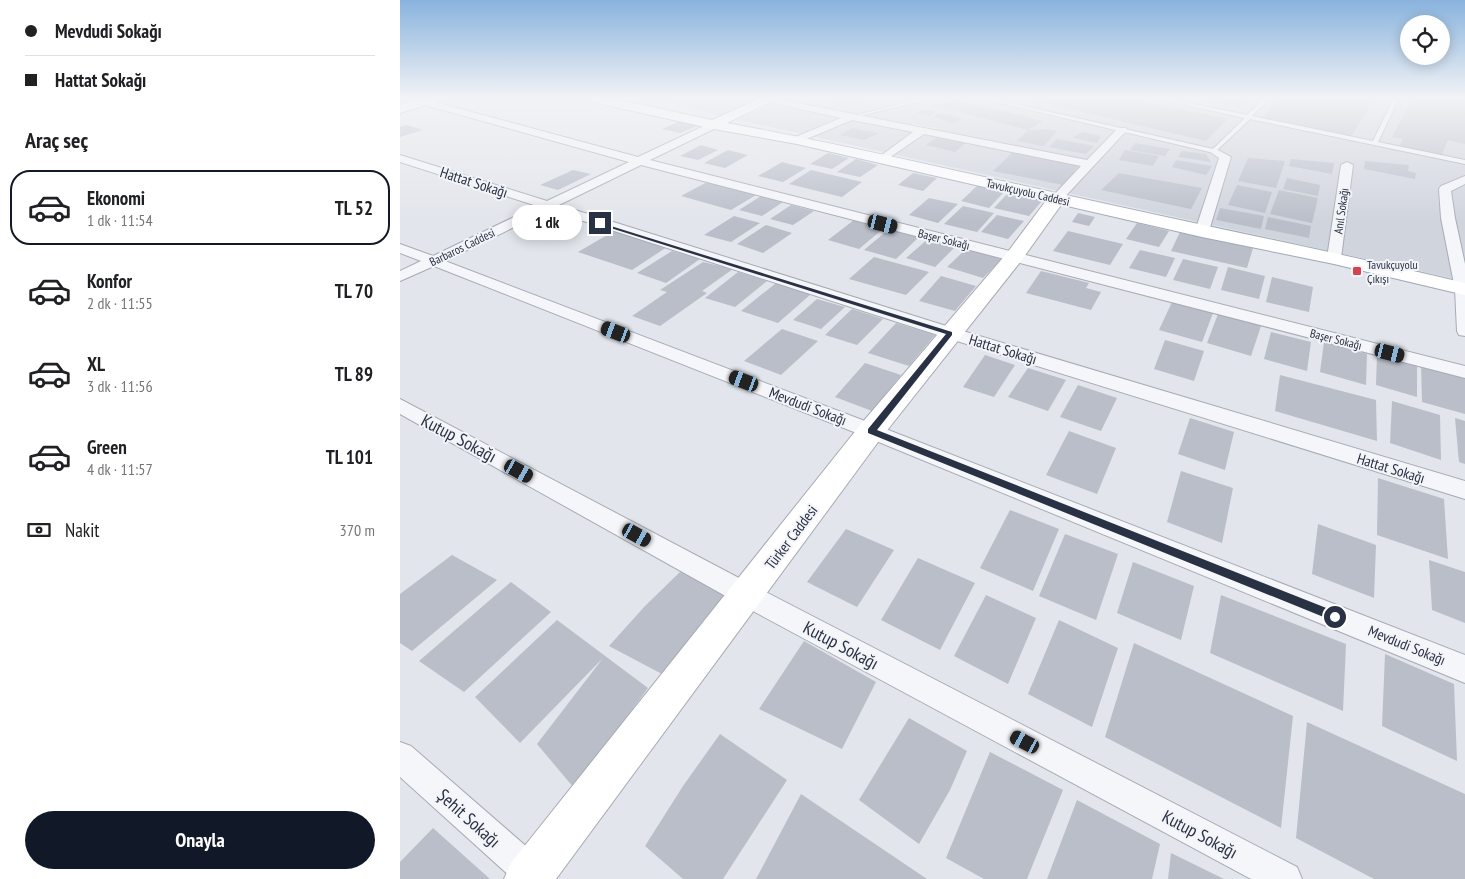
<!DOCTYPE html>
<html lang="tr">
<meta charset="utf-8">
<style>
:root{--surface:#fff;--page:#f6f6f6;--text:#202124;--muted:#757577;--line:#e0e0e0;--accent:#111827}
body{margin:0;font-family:"PT Sans Narrow",sans-serif;background:var(--page);color:var(--text);height:100vh;display:flex;flex-direction:column;font-size:19px;white-space:nowrap}
*{box-sizing:border-box;margin:0}
p{font-size:16px;color:var(--muted)}
.icon{flex:none;width:28px;height:28px;fill:none;stroke:currentColor;stroke-width:2;stroke-linecap:round;stroke-linejoin:round}
.map{position:relative;flex:1;overflow:hidden}
.details{display:flex;flex-direction:column;background:var(--surface);width:400px}
.details>*{flex:none}
.top-card{display:grid;align-content:center;height:110px;padding:0 25px;background:var(--surface)}
.tools{position:absolute;left:1000px;top:15px;display:grid;gap:10px}
.tools a{display:grid;place-items:center;width:50px;height:50px;border-radius:50%;background:var(--surface);box-shadow:0 2px 12px #0003;font-size:25px}
.end{position:absolute;width:22px;height:22px;margin:-11px;border:6px solid #293144;background:#fff;box-shadow:0 0 0 2px #fff}
.from{border-radius:50%}
.bubble{position:absolute;height:35px;border-radius:18px;background:var(--surface);box-shadow:0 2px 12px #0003;font-size:16px;font-weight:600;line-height:35px;text-align:center}
.car{position:absolute;width:15px;height:30px;margin:-15px -8px;border-radius:6px;box-shadow:0 0 4px 1px #0007;background:linear-gradient(#222 24%,#8ab4d8 0 40%,#222 0 76%,#8ab4d8 0 86%,#222 0)}
.top-card b{display:flex;align-items:center;gap:18px;height:48px;font-size:19px}
.top-card b+b{border-top:1px solid var(--line)}
.top-card i{width:12px;height:12px;background:var(--text)}
ul{padding:0;list-style:none}
li{display:flex;align-items:center;gap:15px;height:75px;margin:0 10px 8px;padding:0 15px;border:2px solid transparent;border-radius:20px}
li div{flex:1}
li b{display:block;font-size:19px}
li em{font-style:normal;font-weight:600}
li.on{border-color:var(--accent)}
li>.icon{width:45px;height:45px;stroke-width:1.5}
h2{padding:0 25px;font-size:22px;line-height:60px}
.pay{display:flex;align-items:center;gap:12px;height:55px;padding:0 25px;font-size:19px}
.pay p{margin-inline-start:auto}
.action{display:flex;gap:10px;margin-top:auto;padding:10px 25px}
.action a{flex:1;height:58px;border-radius:30px;background:var(--accent);color:#fff;font-size:20px;font-weight:600;line-height:58px;text-align:center}
main{display:flex;flex:1;min-height:0}
.map>svg:first-child{display:block}
.built{fill:#d0d4dd}
.building{fill:#b9bec9}
.lines{fill:none;stroke-linecap:round;stroke-linejoin:round}
.lane-casing{stroke:#a7abb6;stroke-width:2}
.street-casing{stroke:#a7abb6;stroke-width:2}
.secondary-casing{stroke:#a7abb6;stroke-width:2}
.primary-casing{stroke:#a0a8b8;stroke-width:2}
.lane{fill:#f5f6f9;fill-rule:evenodd}
.street{fill:#f5f6f9;fill-rule:evenodd}
.secondary{fill:#fff;fill-rule:evenodd}
.primary{fill:#fff;fill-rule:evenodd}
.route{fill:#293144}
.poi-dot{fill:#d64150;stroke:#f2f4f8;stroke-width:2}
.labels{text-anchor:middle;dominant-baseline:central;stroke-width:4;stroke-linejoin:round;paint-order:stroke}
.far-street-label{font-size:12px;fill:#293144;stroke:#f2f4f8}
.far-poi-label{font-size:12px;fill:#293144;stroke:#f2f4f8;text-anchor:start}
.street-label{font-size:15px;fill:#293144;stroke:#f2f4f8}
.near-street-label{font-size:18px;fill:#293144;stroke:#f2f4f8}
</style>
<main>
<section class="details">
<div class="top-card">
<b><i class="from"></i>Mevdudi Sokağı</b>
<b><i></i>Hattat Sokağı</b>
</div>
<h2>Araç seç</h2>
<ul>
<li class="on"><svg class="icon" aria-label="car" viewBox="0 0 24 24"><path d="M5 17H2v-5l4-1 3-4h7l3 4 3 1v5h-3M9 17h6M6 11h13"/><circle cx="7" cy="17" r="2"/><circle cx="17" cy="17" r="2"/></svg><div><b>Ekonomi</b><p>1 dk · 11:54</p></div><em>TL 52</em></li>
<li><svg class="icon" aria-label="car" viewBox="0 0 24 24"><path d="M5 17H2v-5l4-1 3-4h7l3 4 3 1v5h-3M9 17h6M6 11h13"/><circle cx="7" cy="17" r="2"/><circle cx="17" cy="17" r="2"/></svg><div><b>Konfor</b><p>2 dk · 11:55</p></div><em>TL 70</em></li>
<li><svg class="icon" aria-label="car" viewBox="0 0 24 24"><path d="M5 17H2v-5l4-1 3-4h7l3 4 3 1v5h-3M9 17h6M6 11h13"/><circle cx="7" cy="17" r="2"/><circle cx="17" cy="17" r="2"/></svg><div><b>XL</b><p>3 dk · 11:56</p></div><em>TL 89</em></li>
<li><svg class="icon" aria-label="car" viewBox="0 0 24 24"><path d="M5 17H2v-5l4-1 3-4h7l3 4 3 1v5h-3M9 17h6M6 11h13"/><circle cx="7" cy="17" r="2"/><circle cx="17" cy="17" r="2"/></svg><div><b>Green</b><p>4 dk · 11:57</p></div><em>TL 101</em></li>
</ul>
<div class="pay"><svg class="icon" aria-label="cash" viewBox="0 0 24 24"><path d="M3 7h18v10H3z"/><circle cx="12" cy="12" r="2"/></svg>Nakit<p>370 m</p></div>
<div class="action"><a>Onayla</a></div>
</section>
<div class="map">
<svg width="1065" height="879" viewBox="0 0 1065 879">
<rect width="100%" height="100%" fill="#e2e5eb"/>
<!-- built -->
<path class="built" d="M 249,98 L 349,98 L 359,101 L 322,116 Z
M 377,98 L 1065,98 L 1065,281 L 339,120 L 371,104 L 535,134 L 538,128 L 439,113 L 373,100 Z"/>
<!-- building -->
<path class="building" d="M 427,98 L 462,98 L 465,101 L 436,105 Z
M 622,98 L 728,98 L 828,119 L 806,141 Z
M 795,98 L 849,98 L 839,108 Z
M 880,98 L 975,98 L 951,137 L 862,119 Z
M 1013,98 L 1065,98 L 1065,144 L 1048,140 L 1042,155 L 999,146 L 1003,139 L 992,137 Z
M 555,99 L 643,121 L 628,130 L 645,129 L 657,131 L 644,146 L 617,141 L 628,130 L 533,105 Z
M 524,109 L 536,112 L 529,116 L 516,113 Z
M 541,113 L 562,119 L 553,123 L 533,117 Z
M 280,121 L 300,125 L 280,133 L 262,129 Z
M 7,125 L 23,130 L 0,137 L 0,127 Z
M 452,128 L 479,133 L 464,140 L 440,135 Z
M 682,132 L 701,136 L 697,143 L 673,138 Z
M 538,136 L 567,142 L 555,152 L 526,145 Z
M 657,139 L 694,146 L 686,154 L 649,147 Z
M 735,143 L 770,149 L 765,156 L 730,150 Z
M 301,145 L 318,150 L 298,160 L 280,156 Z
M 328,150 L 348,155 L 325,168 L 304,163 Z
M 725,150 L 759,156 L 753,166 L 719,160 Z
M 782,151 L 806,154 L 811,162 L 778,157 Z
M 613,152 L 680,165 L 663,185 L 593,171 Z
M 428,153 L 449,158 L 432,169 L 410,164 Z
M 848,158 L 885,161 L 876,188 L 838,181 Z
M 456,159 L 478,165 L 460,177 L 437,172 Z
M 891,159 L 934,163 L 932,174 L 889,166 Z
M 776,160 L 812,166 L 806,175 L 772,167 Z
M 965,161 L 1009,165 L 1008,171 L 1016,173 L 1015,179 L 964,169 Z
M 382,162 L 406,168 L 383,182 L 358,176 Z
M 173,170 L 191,174 L 158,190 L 140,185 Z
M 411,170 L 462,182 L 442,197 L 389,184 Z
M 513,173 L 537,178 L 523,191 L 498,185 Z
M 719,173 L 802,188 L 791,209 L 701,190 Z
M 887,178 L 920,185 L 918,196 L 883,189 Z
M 307,182 L 356,195 L 331,210 L 281,196 Z
M 837,185 L 872,192 L 865,213 L 828,205 Z
M 577,186 L 604,192 L 589,208 L 561,201 Z
M 879,190 L 918,198 L 912,223 L 870,214 Z
M 607,194 L 642,201 L 629,216 L 594,208 Z
M 361,196 L 383,202 L 362,216 L 339,210 Z
M 529,198 L 558,204 L 538,223 L 509,215 Z
M 391,205 L 414,211 L 393,225 L 370,219 Z
M 563,206 L 594,213 L 577,232 L 544,224 Z
M 820,208 L 864,216 L 861,229 L 816,220 Z
M 678,213 L 695,217 L 689,226 L 672,222 Z
M 597,215 L 624,221 L 608,239 L 581,232 Z
M 334,216 L 360,223 L 331,242 L 304,235 Z
M 868,217 L 911,226 L 909,238 L 865,229 Z
M 454,220 L 484,228 L 459,249 L 428,240 Z
M 737,223 L 769,231 L 759,247 L 726,239 Z
M 366,225 L 392,233 L 363,253 L 337,244 Z
M 489,229 L 519,237 L 496,259 L 464,250 Z
M 214,231 L 267,247 L 232,270 L 178,252 Z
M 668,231 L 723,244 L 710,265 L 653,251 Z
M 780,232 L 853,248 L 847,268 L 771,251 Z
M 528,239 L 556,246 L 535,267 L 506,258 Z
M 566,249 L 602,259 L 583,278 L 547,267 Z
M 740,250 L 775,258 L 766,277 L 729,268 Z
M 272,251 L 300,259 L 266,283 L 237,273 Z
M 474,257 L 529,272 L 506,295 L 449,279 Z
M 783,259 L 818,267 L 810,289 L 773,280 Z
M 303,262 L 333,269 L 302,291 L 307,293 L 260,326 L 232,316 L 267,292 L 260,290 Z
M 828,267 L 865,276 L 859,299 L 821,290 Z
M 641,271 L 689,283 L 686,288 L 701,292 L 691,310 L 626,293 Z
M 338,272 L 367,281 L 335,307 L 305,298 Z
M 541,276 L 576,286 L 555,311 L 519,301 Z
M 872,277 L 913,287 L 909,312 L 866,302 Z
M 376,283 L 411,294 L 378,323 L 341,311 Z
M 417,299 L 445,307 L 421,329 L 393,320 Z
M 772,302 L 813,313 L 802,342 L 759,330 Z
M 452,309 L 483,319 L 457,345 L 425,335 Z
M 818,314 L 861,326 L 851,356 L 807,343 Z
M 496,323 L 535,335 L 509,366 L 468,353 Z
M 382,329 L 418,341 L 381,375 L 344,361 Z
M 871,332 L 911,342 L 907,371 L 864,359 Z
M 765,340 L 804,351 L 794,381 L 754,369 Z
M 924,342 L 967,354 L 966,385 L 920,372 Z
M 977,354 L 1017,364 L 1017,397 L 976,385 Z
M 585,355 L 615,365 L 594,397 L 563,387 Z
M 1021,362 L 1065,374 L 1065,414 L 1022,402 Z
M 465,363 L 501,375 L 472,411 L 435,397 Z
M 628,368 L 666,380 L 648,411 L 608,397 Z
M 880,375 L 976,400 L 977,441 L 875,411 Z
M 678,385 L 717,398 L 701,431 L 660,417 Z
M 992,401 L 1040,415 L 1041,460 L 990,443 Z
M 790,418 L 834,432 L 825,470 L 778,454 Z
M 1055,418 L 1065,421 L 1065,464 L 1059,462 Z
M 669,431 L 716,448 L 697,494 L 646,475 Z
M 781,471 L 833,488 L 822,543 L 767,522 Z
M 978,478 L 1044,499 L 1048,559 L 977,535 Z
M 610,510 L 659,529 L 633,591 L 580,568 Z
M 918,524 L 976,545 L 974,598 L 912,574 Z
M 446,529 L 494,550 L 457,607 L 407,582 Z
M 665,534 L 718,554 L 696,620 L 639,596 Z
M 52,555 L 97,580 L 12,651 L 0,643 L 0,594 Z
M 518,558 L 575,583 L 540,650 L 481,620 Z
M 1029,560 L 1065,572 L 1065,623 L 1032,610 Z
M 733,562 L 794,586 L 781,640 L 717,613 Z
M 280,572 L 339,590 L 279,683 L 209,646 L 245,606 Z
M 111,582 L 151,612 L 64,692 L 19,661 Z
M 586,595 L 636,618 L 608,684 L 554,656 Z
M 821,595 L 946,644 L 943,711 L 810,653 Z
M 157,620 L 248,688 L 174,788 L 137,744 L 203,658 L 120,743 L 75,697 Z
M 659,620 L 718,648 L 692,727 L 628,694 Z
M 404,641 L 476,682 L 442,749 L 359,709 Z
M 734,643 L 893,716 L 881,828 L 705,737 Z
M 985,654 L 1054,684 L 1057,761 L 982,726 Z
M 509,718 L 567,751 L 550,790 L 519,844 L 459,800 Z
M 907,722 L 1065,794 L 1065,879 L 974,879 L 896,838 Z
M 320,734 L 387,780 L 323,879 L 283,879 L 245,846 L 283,786 Z
M 590,752 L 663,790 L 627,879 L 584,879 L 546,858 Z
M 401,794 L 527,879 L 356,879 Z
M 677,800 L 760,844 L 752,879 L 647,879 Z
M 33,828 L 90,879 L 0,879 L 0,862 Z
M 771,853 L 824,879 L 768,879 Z"/>
<g class="lines">
<!-- lane casing -->
<g class="lane-casing">
<path id="lane" d="M 524,98 L 534,98 L 451,118 L 449,117 Z
M 579,98 L 589,98 L 813,149 L 845,118 L 754,98 L 765,98 L 847,115 L 865,98 L 870,98 L 852,116 L 973,141 L 994,98 L 999,98 L 978,142 L 1065,160 L 1065,164 L 850,119 L 814,153 Z"/>
</g>
<!-- street casing -->
<g class="street-casing">
<path id="street" d="M 352,98 L 372,98 L 687,160 L 718,128 L 726,128 L 727,130 L 661,201 L 657,202 L 651,198 L 681,166 L 524,134 L 483,162 L 479,161 L 477,159 L 479,157 L 513,132 L 452,120 L 397,143 L 393,142 L 392,140 L 393,138 L 441,118 Z
M 24,99 L 238,157 L 310,123 L 318,123 L 318,127 L 250,160 L 1065,366 L 1065,378 L 241,165 L 159,205 L 556,329 L 1065,481 L 1065,499 L 544,337 L 149,210 L 45,261 L 478,426 L 1065,655 L 1065,683 L 464,436 L 34,266 L 0,281 L 0,271 L 21,261 L 0,253 L 0,244 L 33,256 L 137,206 L 0,162 L 0,155 L 147,201 L 229,162 L 21,104 L 19,102 Z
M 814,148 L 831,157 L 809,231 L 802,235 L 795,231 L 819,158 L 809,151 Z
M 947,162 L 953,165 L 941,258 L 939,261 L 929,261 L 927,258 L 941,165 Z
M 1065,176 L 1065,184 L 1051,191 L 1055,218 L 1065,264 L 1065,336 L 1059,335 L 1057,331 L 1055,289 L 1041,218 L 1039,189 L 1041,186 Z
M 0,399 L 356,587 L 897,867 L 902,879 L 851,879 L 338,603 L 0,414 Z
M 0,742 L 11,746 L 150,867 L 155,879 L 113,879 L 0,777 Z"/>
</g>
<!-- secondary casing -->
<g class="secondary-casing">
<path id="secondary" d="M 20,98 L 41,98 L 39,101 L 0,113 L 0,105 Z
M 657,193 L 663,194 L 666,198 L 621,261 L 481,438 L 156,879 L 104,879 L 111,863 L 461,424 L 607,253 L 651,194 Z"/>
</g>
<!-- primary casing -->
<g class="primary-casing">
<path id="primary" d="M 186,98 L 211,98 L 312,120 L 361,98 L 379,98 L 327,123 C 452,146 577,176 702,203 C 823,230 944,254 1065,283 L 1065,295 L 934,264 L 802,237 L 397,144 L 314,129 L 192,102 Z"/>
</g>
<!-- lane -->
<use href="#lane" class="lane"/>
<!-- street -->
<use href="#street" class="street"/>
<!-- secondary -->
<use href="#secondary" class="secondary"/>
<!-- primary -->
<use href="#primary" class="primary"/>
</g>
<!-- sky -->
<linearGradient id="sky" x2="0" y2="1"><stop stop-color="#89b3dd"/><stop offset="0.44" stop-color="#f2f3f6"/><stop offset="1" stop-color="#f2f3f6" stop-opacity="0"/></linearGradient>
<rect width="1065" height="222" fill="url(#sky)"/>
<!-- route -->
<path class="route" d="M 198,222 L 552,332 L 552,335 L 477,430 L 939,613 L 940,617 L 939,620 L 931,620 L 468,433 L 468,429 L 546,334 L 198,224 Z"/>
<!-- markers -->
<rect class="poi-dot" x="952" y="266" width="10" height="10" rx="2.5"/>
<g class="labels">
<!-- far-street labels -->
<g class="far-street-label">
<text transform="translate(628 192) rotate(13)">Tavukçuyolu Caddesi</text>
<text transform="translate(941 211) rotate(-82)">Anıl Sokağı</text>
<text transform="translate(544 239) rotate(14)">Başer Sokağı</text>
<text transform="translate(62 247) rotate(-26)">Barbaros Caddesi</text>
<text transform="translate(936 339) rotate(14)">Başer Sokağı</text>
</g>
<!-- far-poi labels -->
<g class="far-poi-label">
<text x="967" y="264">Tavukçuyolu<tspan x="967" dy="14">Çıkışı</tspan></text>
</g>
<!-- street labels -->
<g class="street-label">
<text transform="translate(74 182) rotate(18)">Hattat Sokağı</text>
<text transform="translate(603 349) rotate(17)">Hattat Sokağı</text>
<text transform="translate(408 406) rotate(21)">Mevdudi Sokağı</text>
<text transform="translate(991 468) rotate(17)">Hattat Sokağı</text>
<text transform="translate(391 537) rotate(-53)">Türker Caddesi</text>
<text transform="translate(1007 645) rotate(22)">Mevdudi Sokağı</text>
</g>
<!-- near-street labels -->
<g class="near-street-label">
<text transform="translate(59 438) rotate(28)">Kutup Sokağı</text>
<text transform="translate(441 645) rotate(28)">Kutup Sokağı</text>
<text transform="translate(69 818) rotate(42)">Şehit Sokağı</text>
<text transform="translate(800 834) rotate(28)">Kutup Sokağı</text>
</g>
</g>
</svg>
<div class="tools">
<a><svg class="icon" aria-label="locate" viewBox="0 0 24 24"><circle cx="12" cy="12" r="6"/><path d="M12 2v4M12 18v4M2 12h4M18 12h4"/></svg></a>
</div>
<i class="end from" style="left:935px;top:617px"></i>
<i class="end" style="left:200px;top:223px"></i>
<div class="bubble" style="left:112px;top:205px;width:70px">1 dk</div>
<i class="car" style="left:483px;top:224px;rotate:104deg"></i>
<i class="car" style="left:216px;top:332px;rotate:291deg"></i>
<i class="car" style="left:990px;top:353px;rotate:104deg"></i>
<i class="car" style="left:344px;top:381px;rotate:291deg"></i>
<i class="car" style="left:119px;top:471px;rotate:119deg"></i>
<i class="car" style="left:237px;top:535px;rotate:119deg"></i>
<i class="car" style="left:625px;top:742px;rotate:298deg"></i>
</div>
</main>
